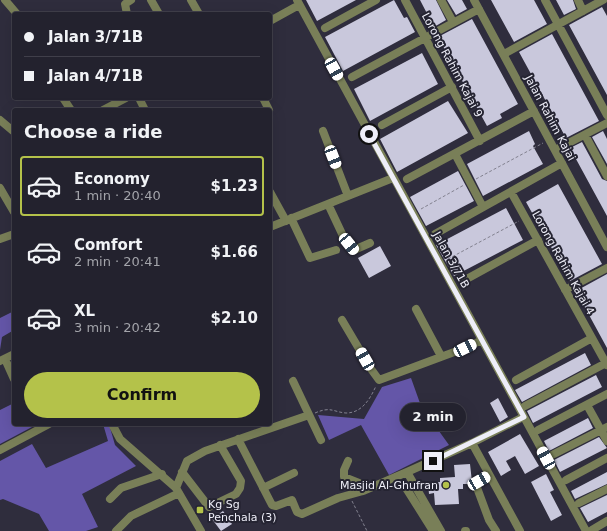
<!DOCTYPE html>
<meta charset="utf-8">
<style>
:root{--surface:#23222e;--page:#2f2f3a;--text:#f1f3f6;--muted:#a3a4aa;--line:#403f4a;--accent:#b4c24a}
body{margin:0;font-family:"DejaVu Sans",sans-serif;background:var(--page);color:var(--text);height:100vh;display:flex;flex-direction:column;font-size:15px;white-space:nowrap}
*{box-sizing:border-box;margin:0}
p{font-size:13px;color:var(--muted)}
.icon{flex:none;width:22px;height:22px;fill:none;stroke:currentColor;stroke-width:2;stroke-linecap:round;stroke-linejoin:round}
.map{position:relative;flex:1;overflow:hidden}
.sheet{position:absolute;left:12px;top:108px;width:260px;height:318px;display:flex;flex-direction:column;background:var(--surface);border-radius:4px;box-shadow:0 4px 16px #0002,0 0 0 1px var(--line)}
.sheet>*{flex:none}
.guide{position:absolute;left:12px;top:12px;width:260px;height:88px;border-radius:4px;box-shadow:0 4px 16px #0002,0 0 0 1px var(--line);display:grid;align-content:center;height:88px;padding:0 12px;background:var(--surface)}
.end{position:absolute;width:18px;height:18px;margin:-9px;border:5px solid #eeeef8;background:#111;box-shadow:0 0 0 2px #111}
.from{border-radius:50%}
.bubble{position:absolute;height:28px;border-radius:14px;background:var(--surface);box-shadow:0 4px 16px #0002,0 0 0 1px var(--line);font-size:13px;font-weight:700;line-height:28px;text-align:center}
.car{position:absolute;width:12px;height:24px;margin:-12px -6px;border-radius:5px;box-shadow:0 0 3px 1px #0007;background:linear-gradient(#fff 24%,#345 0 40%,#fff 0 76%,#345 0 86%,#fff 0)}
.guide b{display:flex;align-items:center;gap:14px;height:38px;font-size:15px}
.guide b+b{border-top:1px solid var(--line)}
.guide i{width:10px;height:10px;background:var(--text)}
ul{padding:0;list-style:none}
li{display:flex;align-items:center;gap:12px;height:60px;margin:0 8px 6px;padding:0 4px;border:2px solid transparent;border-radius:4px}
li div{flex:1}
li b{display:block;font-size:15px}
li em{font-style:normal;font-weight:700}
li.current{border-color:var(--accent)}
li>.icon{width:36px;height:36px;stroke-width:1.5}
h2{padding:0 12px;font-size:18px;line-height:48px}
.action{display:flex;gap:8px;margin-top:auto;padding:8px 12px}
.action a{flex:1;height:46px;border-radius:24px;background:var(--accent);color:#111;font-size:16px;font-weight:700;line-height:46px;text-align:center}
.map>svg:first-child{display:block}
.forest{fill:#6456a8}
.building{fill:#c9c8dc}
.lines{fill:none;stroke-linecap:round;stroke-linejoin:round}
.path{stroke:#82818f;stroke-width:1;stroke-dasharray:3 2;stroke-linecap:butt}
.minor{stroke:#797f58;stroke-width:8}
.route{stroke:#eeeef8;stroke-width:5}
.poi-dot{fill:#b4c24a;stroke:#252432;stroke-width:1.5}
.labels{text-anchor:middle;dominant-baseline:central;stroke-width:4;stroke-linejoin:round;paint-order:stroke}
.street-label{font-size:11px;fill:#eeeef8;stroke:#252432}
.poi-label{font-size:11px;fill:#eeeef8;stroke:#252432;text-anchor:end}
</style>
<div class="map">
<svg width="607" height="531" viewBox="0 0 607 531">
<rect width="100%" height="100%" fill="#2f2d3d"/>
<!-- forest -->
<path class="forest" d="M 14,311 L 14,330 L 2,337 L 0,350 L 0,318 Z
M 411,378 L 421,406 L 449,445 L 389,475 L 361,425 L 329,440 L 318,415 L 364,419 L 382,387 Z
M 14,403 L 14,424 L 29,424 L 32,427 L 0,444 L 0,410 Z
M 103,424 L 109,424 L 115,445 L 136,466 L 82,494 L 98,527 L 86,531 L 49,531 L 39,514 L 3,499 L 0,500 L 0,461 L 32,444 L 46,468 L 108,441 Z"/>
<!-- building -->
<path class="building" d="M 306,0 L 356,0 L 317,21 Z
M 394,0 L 404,18 L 407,17 L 415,32 L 343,71 L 325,37 Z
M 420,0 L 436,0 L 446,20 L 434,27 Z
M 447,0 L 462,0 L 467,9 L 456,15 Z
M 491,0 L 534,0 L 547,24 L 514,42 Z
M 556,0 L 573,0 L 576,9 L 564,15 Z
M 602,7 L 607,16 L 607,95 L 569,25 Z
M 472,19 L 518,104 L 500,114 L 502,118 L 487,126 L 438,37 Z
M 552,34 L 599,121 L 566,138 L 519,52 Z
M 422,53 L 438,84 L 370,121 L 354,89 Z
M 448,101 L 468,133 L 397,172 L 380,139 Z
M 529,131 L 535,144 L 533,146 L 543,164 L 483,196 L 467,164 Z
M 603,131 L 607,139 L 607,164 L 592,137 Z
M 582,142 L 602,179 L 607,181 L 607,216 L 570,148 Z
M 458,171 L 474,201 L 426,226 L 410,197 Z
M 558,184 L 602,264 L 570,281 L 526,202 Z
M 506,208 L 523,240 L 454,276 L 436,245 Z
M 380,246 L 391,266 L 369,278 L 358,258 Z
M 607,274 L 607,348 L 576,291 Z
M 585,353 L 591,365 L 522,402 L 515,390 Z
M 596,375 L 602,387 L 533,423 L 527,411 Z
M 498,398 L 508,417 L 500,422 L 490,403 Z
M 588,418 L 593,428 L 549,451 L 544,441 Z
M 520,434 L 539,466 L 525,474 L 515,456 L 506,461 L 511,470 L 501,476 L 488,452 Z
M 599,437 L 607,448 L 560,472 L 554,460 Z
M 470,464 L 472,482 L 471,484 L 463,484 L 463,489 L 458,489 L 459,504 L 435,505 L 434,493 L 429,494 L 428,483 L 440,482 L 440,478 L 455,477 L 454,465 Z
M 607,472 L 607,484 L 575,499 L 571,491 Z
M 546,474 L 554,490 L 550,492 L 562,515 L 551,521 L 531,482 Z
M 607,495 L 607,512 L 588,522 L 580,508 Z
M 223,511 L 232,524 L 221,531 L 212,519 Z"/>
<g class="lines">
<!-- path -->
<path class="path" d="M 476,179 L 543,143
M 421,209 L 464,185
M 448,259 L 519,221
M 315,413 C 331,406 333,412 346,413 C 362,413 370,399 376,386
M 352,501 L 367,531"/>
<!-- minor -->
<path class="minor" d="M 5,0 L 17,14
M 151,0 L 159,14
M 191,0 L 199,14
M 297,0 L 586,531
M 405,0 L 480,141
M 441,0 L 453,22
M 474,0 L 607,247
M 545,0 L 607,115
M 578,0 L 583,11
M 127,14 L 125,4 L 131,0
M 270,21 L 299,5
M 325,28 L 376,0
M 504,54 L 603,0
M 352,77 L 479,9
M 63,98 L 71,110
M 139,98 L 145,110
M 263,98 L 269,110
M 103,110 L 126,98
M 0,120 L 13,131
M 382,125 L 452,87
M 323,131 L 348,196
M 585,135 L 607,176
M 555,150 L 607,123
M 455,154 L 483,207
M 407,179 L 534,111
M 0,188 L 14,212
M 270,192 L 286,221
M 511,192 L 607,365
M 328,204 L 344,238 L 354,250 L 370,243
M 291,218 L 310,258 L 336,250
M 270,227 L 393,178
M 435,234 L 562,163
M 0,239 L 14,234
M 463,281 L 538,240
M 565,290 L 607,268
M 416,309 L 441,356
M 342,320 L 371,369 L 379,380 L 465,348 L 482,340
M 5,359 L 14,379
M 0,361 L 14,354
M 516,380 L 592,338
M 293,381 L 321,440
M 587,405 L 607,441
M 525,406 L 606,363
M 112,424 L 120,439 L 176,488 L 201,531
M 538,430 L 607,394
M 238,439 L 272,505 L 276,506 L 292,500 L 297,512 L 302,514 L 338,498 L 363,491 L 407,472 L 472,443 L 523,417
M 472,443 L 520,531
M 0,450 L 49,424
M 552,455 L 607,427
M 348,461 L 344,470 L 344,477 L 359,483 L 363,491
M 182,472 L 209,507 L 236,494 L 240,488 L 241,481 L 220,445
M 407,472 L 441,531
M 489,475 L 476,485 L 489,520 L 496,531
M 566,480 L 607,458
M 176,488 L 187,461 L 205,451 L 309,415
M 263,488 L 294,473
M 406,488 L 433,531
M 110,499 L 121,488 L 162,474
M 579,503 L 607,489
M 592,530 L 607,521
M 116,531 L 131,516 L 179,493
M 465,531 L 466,531"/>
</g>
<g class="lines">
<!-- route -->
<path class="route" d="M 369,134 L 524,417 L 433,461"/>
</g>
<!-- markers -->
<g class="poi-dot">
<circle cx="446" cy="485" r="4"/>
<rect x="196" y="506" width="8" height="8" rx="2"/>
</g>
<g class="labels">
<!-- street labels -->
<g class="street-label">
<text transform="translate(452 65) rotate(62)">Lorong Rahim Kajai 9</text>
<text transform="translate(550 118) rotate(62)">Jalan Rahim Kajai</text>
<text transform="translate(451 260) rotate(61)">Jalan 3/71B</text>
<text transform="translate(563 263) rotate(61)">Lorong Rahim Kajai 4</text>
</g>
<!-- poi labels -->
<g class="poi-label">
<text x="438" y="485">Masjid Al-Ghufran</text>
<text x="208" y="504" text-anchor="start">Kg Sg<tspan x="208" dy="13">Penchala (3)</tspan></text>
</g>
</g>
</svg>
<i class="end from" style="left:369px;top:134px"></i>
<i class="end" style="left:433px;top:461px"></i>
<div class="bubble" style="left:400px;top:403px;width:66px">2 min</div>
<i class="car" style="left:334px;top:69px;rotate:151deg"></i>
<i class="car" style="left:333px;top:157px;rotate:159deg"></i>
<i class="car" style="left:349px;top:244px;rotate:141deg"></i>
<i class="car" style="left:465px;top:348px;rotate:64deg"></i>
<i class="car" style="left:365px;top:359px;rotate:330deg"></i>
<i class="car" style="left:546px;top:458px;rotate:331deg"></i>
<i class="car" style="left:479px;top:481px;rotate:60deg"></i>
<div class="guide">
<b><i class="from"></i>Jalan 3/71B</b>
<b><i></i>Jalan 4/71B</b>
</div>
<section class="sheet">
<h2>Choose a ride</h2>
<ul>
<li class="current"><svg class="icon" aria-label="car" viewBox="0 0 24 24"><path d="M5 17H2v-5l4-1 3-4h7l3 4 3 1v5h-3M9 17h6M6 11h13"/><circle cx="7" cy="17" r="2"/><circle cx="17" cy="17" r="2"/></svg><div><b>Economy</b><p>1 min · 20:40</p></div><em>$1.23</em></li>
<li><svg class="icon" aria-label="car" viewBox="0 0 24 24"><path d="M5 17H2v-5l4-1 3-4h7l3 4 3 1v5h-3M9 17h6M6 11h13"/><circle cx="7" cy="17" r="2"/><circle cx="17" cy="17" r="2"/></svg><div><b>Comfort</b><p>2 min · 20:41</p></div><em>$1.66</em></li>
<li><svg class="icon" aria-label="car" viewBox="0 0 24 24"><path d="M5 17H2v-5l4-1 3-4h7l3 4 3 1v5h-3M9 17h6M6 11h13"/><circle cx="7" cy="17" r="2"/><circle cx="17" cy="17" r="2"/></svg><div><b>XL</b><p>3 min · 20:42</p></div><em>$2.10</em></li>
</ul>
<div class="action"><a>Confirm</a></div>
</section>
</div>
